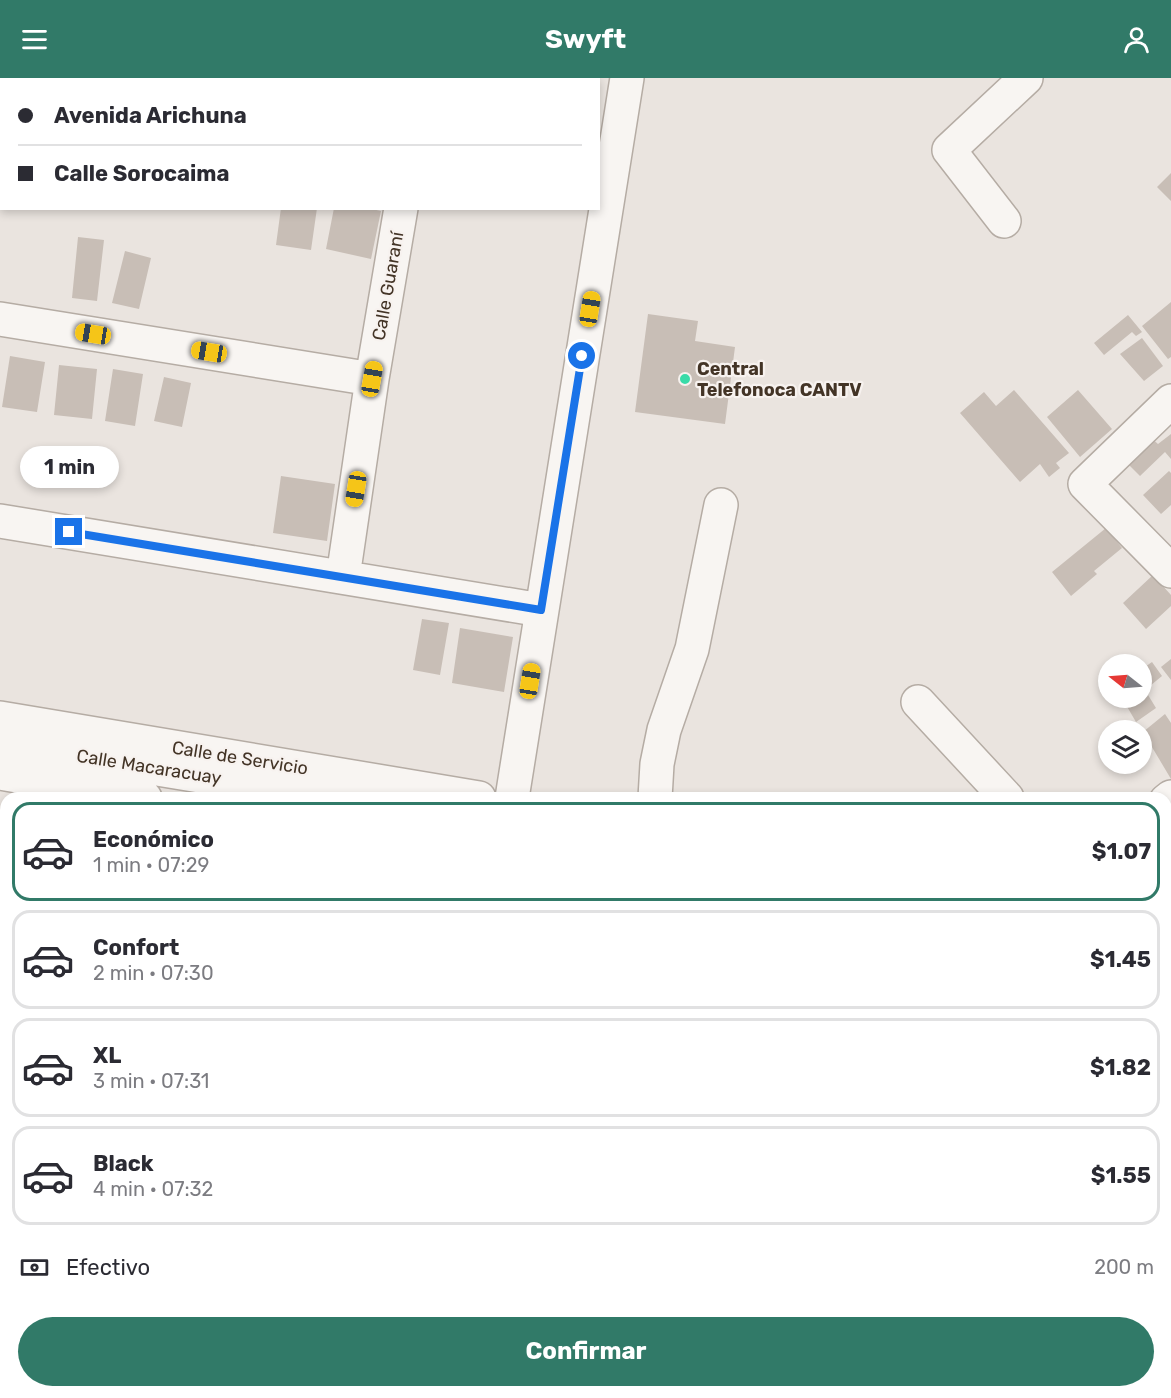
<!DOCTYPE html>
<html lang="es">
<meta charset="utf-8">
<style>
:root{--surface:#fff;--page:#f2f2f3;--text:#2b2b33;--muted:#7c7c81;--line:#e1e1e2;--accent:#317a68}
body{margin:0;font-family:Rubik,sans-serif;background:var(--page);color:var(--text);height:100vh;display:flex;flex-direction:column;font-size:22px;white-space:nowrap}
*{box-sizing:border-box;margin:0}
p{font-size:20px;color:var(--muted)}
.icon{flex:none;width:33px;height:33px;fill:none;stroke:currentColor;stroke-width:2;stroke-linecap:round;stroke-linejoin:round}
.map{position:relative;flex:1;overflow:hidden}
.details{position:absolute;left:0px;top:714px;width:1172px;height:606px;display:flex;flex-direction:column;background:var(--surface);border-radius:18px 18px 0 0;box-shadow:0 3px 9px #0003}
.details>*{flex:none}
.hud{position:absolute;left:0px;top:0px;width:600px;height:132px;box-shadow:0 3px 9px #0003;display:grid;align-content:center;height:132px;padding:0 18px;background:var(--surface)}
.needle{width:39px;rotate:287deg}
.controls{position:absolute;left:1098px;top:576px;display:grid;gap:12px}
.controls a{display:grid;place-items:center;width:54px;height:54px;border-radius:50%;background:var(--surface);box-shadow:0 3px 9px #0003;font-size:30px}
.end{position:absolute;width:27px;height:27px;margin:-14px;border:8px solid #1a73e8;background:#fff;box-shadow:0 0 0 3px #fff}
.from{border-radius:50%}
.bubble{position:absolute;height:42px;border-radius:21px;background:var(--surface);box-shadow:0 3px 9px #0003;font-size:20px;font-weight:700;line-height:42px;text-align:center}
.car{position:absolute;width:18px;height:36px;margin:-18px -9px;border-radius:8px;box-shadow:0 0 4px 2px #0007;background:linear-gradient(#f5c518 24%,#345 0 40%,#f5c518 0 76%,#345 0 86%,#f5c518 0)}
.hud b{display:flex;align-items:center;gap:21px;height:57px;font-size:22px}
.hud b+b{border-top:2px solid var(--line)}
.hud i{width:15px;height:15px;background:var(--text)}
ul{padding:10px 0 0;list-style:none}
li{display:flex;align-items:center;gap:18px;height:99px;margin:0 12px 9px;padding:0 6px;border:3px solid var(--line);border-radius:18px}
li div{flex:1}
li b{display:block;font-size:22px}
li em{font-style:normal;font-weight:700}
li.selected{border-color:var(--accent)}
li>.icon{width:54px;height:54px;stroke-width:1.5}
.pay{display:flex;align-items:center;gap:15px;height:66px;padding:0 18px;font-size:22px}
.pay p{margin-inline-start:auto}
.primary-button{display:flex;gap:12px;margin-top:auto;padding:12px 18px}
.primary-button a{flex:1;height:69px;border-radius:36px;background:var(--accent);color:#fff;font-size:24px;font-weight:700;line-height:69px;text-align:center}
header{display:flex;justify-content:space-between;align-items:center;height:78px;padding:0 18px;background:var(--accent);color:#fff;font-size:27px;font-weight:700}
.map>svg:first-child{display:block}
.built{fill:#dcd3cd}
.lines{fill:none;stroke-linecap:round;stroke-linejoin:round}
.canal{stroke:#ceaa97;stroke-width:26}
.building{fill:#c8beb6}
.minor-casing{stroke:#b5aca4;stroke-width:36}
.minor{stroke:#f8f5f2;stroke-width:33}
.route{stroke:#1a73e8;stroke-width:8}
.poi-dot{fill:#38dba8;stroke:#f7f2ef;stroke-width:2}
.labels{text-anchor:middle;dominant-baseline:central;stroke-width:4.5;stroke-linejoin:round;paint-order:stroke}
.street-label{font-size:18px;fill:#433426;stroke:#f7f2ef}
.poi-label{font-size:18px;font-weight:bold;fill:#433426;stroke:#f7f2ef;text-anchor:start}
</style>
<header><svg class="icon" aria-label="menu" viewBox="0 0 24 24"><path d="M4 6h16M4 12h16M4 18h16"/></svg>Swyft<svg class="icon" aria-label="person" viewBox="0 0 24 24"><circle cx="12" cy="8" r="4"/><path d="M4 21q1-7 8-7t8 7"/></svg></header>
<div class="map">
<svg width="1171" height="1320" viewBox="0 0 1171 1320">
<rect width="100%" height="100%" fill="#eae4df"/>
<!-- built -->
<path class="built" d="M 274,1314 L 497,1314 L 504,1320 L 260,1320 Z"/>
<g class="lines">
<!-- canal -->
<path class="canal" d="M 0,1036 L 6,1035"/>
</g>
<!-- building -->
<path class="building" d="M 1171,95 L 1171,123 L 1157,109 Z
M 281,130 L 317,130 L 311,172 L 276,167 Z
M 334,130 L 367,130 L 381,133 L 371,181 L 326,171 Z
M 78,159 L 104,162 L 97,223 L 72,220 Z
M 125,173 L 151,180 L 139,231 L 112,225 Z
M 1171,224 L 1171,279 L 1168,281 L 1142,248 Z
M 648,236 L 698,243 L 695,263 L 735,269 L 725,346 L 635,334 Z
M 1128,237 L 1142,254 L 1136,258 L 1132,254 L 1104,277 L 1094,265 Z
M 1142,260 L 1163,288 L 1144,303 L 1120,276 Z
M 10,278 L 45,284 L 37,334 L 2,329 Z
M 59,287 L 97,291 L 92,341 L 54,337 Z
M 113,291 L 143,296 L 135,348 L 105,343 Z
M 164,299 L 191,305 L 182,349 L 154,343 Z
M 1014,312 L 1069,375 L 1056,385 L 1060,390 L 1049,399 L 1040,386 L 1020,404 L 960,335 L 984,314 L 996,328 Z
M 1078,312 L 1112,351 L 1080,379 L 1047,339 Z
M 1171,356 L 1171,381 L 1165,374 L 1140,398 L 1123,381 L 1148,357 L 1158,366 Z
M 1169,393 L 1171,395 L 1171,427 L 1161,436 L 1143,417 Z
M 281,398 L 335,406 L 327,463 L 273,455 Z
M 1106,450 L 1122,470 L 1094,493 L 1097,496 L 1071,518 L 1052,494 Z
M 1153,497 L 1171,517 L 1171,528 L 1146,551 L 1123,525 Z
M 422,541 L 449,545 L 440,597 L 413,592 Z
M 460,550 L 513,559 L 504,614 L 452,605 Z
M 1171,581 L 1171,602 L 1161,589 Z
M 1152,584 L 1162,598 L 1145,612 L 1156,630 L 1136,644 L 1122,620 L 1142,620 L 1142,591 Z
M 1165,636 L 1171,645 L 1171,701 L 1143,654 Z"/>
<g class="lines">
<!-- minor casing -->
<g class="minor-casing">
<path id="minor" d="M 422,2 L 422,0
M 0,40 L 2,40
M 1004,143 L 949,72 L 1026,0
M 0,241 L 372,301
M 1171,323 L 1085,406 L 1171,493
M 0,443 L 541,532
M 343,499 L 372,301 L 401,130
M 918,624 L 1007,720
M 0,640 L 479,720
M 0,665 L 333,720
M 0,695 L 145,720
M 512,720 L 627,0
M 655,720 L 657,686 L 664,652 L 692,571 L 721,427
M 1166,723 L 1171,719
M 1166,885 L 1171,890
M 512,1314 L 519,1320
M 659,1314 L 667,1320
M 230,1320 L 245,1314
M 1155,1320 L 1162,1314"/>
</g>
<!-- minor -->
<use href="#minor" class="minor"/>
</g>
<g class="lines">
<!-- route -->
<path class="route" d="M 69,454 L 541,532 L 582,278"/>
</g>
<!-- markers -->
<circle class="poi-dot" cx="685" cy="301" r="6"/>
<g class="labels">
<!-- street labels -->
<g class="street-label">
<text transform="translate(388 208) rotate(-80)">Calle Guaraní</text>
<text transform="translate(240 680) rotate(9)">Calle de Servicio</text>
<text transform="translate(149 689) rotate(9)">Calle Macaracuay</text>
</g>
<!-- poi labels -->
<g class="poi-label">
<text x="697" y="291">Central<tspan x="697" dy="21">Telefonoca CANTV</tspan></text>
</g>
</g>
</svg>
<div class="controls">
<a><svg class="needle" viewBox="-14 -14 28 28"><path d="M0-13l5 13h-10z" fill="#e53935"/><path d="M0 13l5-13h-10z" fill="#7c7c81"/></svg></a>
<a><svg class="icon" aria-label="layers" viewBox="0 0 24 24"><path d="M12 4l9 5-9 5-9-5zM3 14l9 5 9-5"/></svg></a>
</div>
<i class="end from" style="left:582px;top:278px"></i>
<i class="end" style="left:69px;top:454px"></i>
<div class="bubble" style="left:20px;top:368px;width:99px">1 min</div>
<i class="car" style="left:590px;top:231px;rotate:9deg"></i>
<i class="car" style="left:93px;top:256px;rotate:279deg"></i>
<i class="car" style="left:209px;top:274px;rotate:279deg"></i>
<i class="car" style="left:372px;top:301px;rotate:10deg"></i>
<i class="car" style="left:356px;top:411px;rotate:189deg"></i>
<i class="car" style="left:530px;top:603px;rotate:9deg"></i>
<div class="hud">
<b><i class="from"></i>Avenida Arichuna</b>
<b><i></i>Calle Sorocaima</b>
</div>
<section class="details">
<ul>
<li class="selected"><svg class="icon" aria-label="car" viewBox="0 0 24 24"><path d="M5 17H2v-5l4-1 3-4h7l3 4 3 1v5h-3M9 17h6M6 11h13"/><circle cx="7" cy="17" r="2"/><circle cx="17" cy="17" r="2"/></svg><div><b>Económico</b><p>1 min · 07:29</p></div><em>$1.07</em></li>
<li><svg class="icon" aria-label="car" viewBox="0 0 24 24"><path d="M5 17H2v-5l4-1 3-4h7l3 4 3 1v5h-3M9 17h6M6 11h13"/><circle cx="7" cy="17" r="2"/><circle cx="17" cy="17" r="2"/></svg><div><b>Confort</b><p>2 min · 07:30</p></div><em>$1.45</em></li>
<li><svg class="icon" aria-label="car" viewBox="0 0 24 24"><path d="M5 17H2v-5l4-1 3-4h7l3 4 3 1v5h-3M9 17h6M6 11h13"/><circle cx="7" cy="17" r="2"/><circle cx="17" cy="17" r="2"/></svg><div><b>XL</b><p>3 min · 07:31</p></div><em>$1.82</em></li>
<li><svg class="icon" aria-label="car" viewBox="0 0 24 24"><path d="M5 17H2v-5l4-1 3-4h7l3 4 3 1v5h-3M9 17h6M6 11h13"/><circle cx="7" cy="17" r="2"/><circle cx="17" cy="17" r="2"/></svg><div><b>Black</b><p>4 min · 07:32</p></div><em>$1.55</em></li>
</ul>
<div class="pay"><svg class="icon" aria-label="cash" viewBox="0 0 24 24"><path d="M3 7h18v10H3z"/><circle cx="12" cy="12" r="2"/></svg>Efectivo<p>200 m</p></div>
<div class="primary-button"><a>Confirmar</a></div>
</section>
</div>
